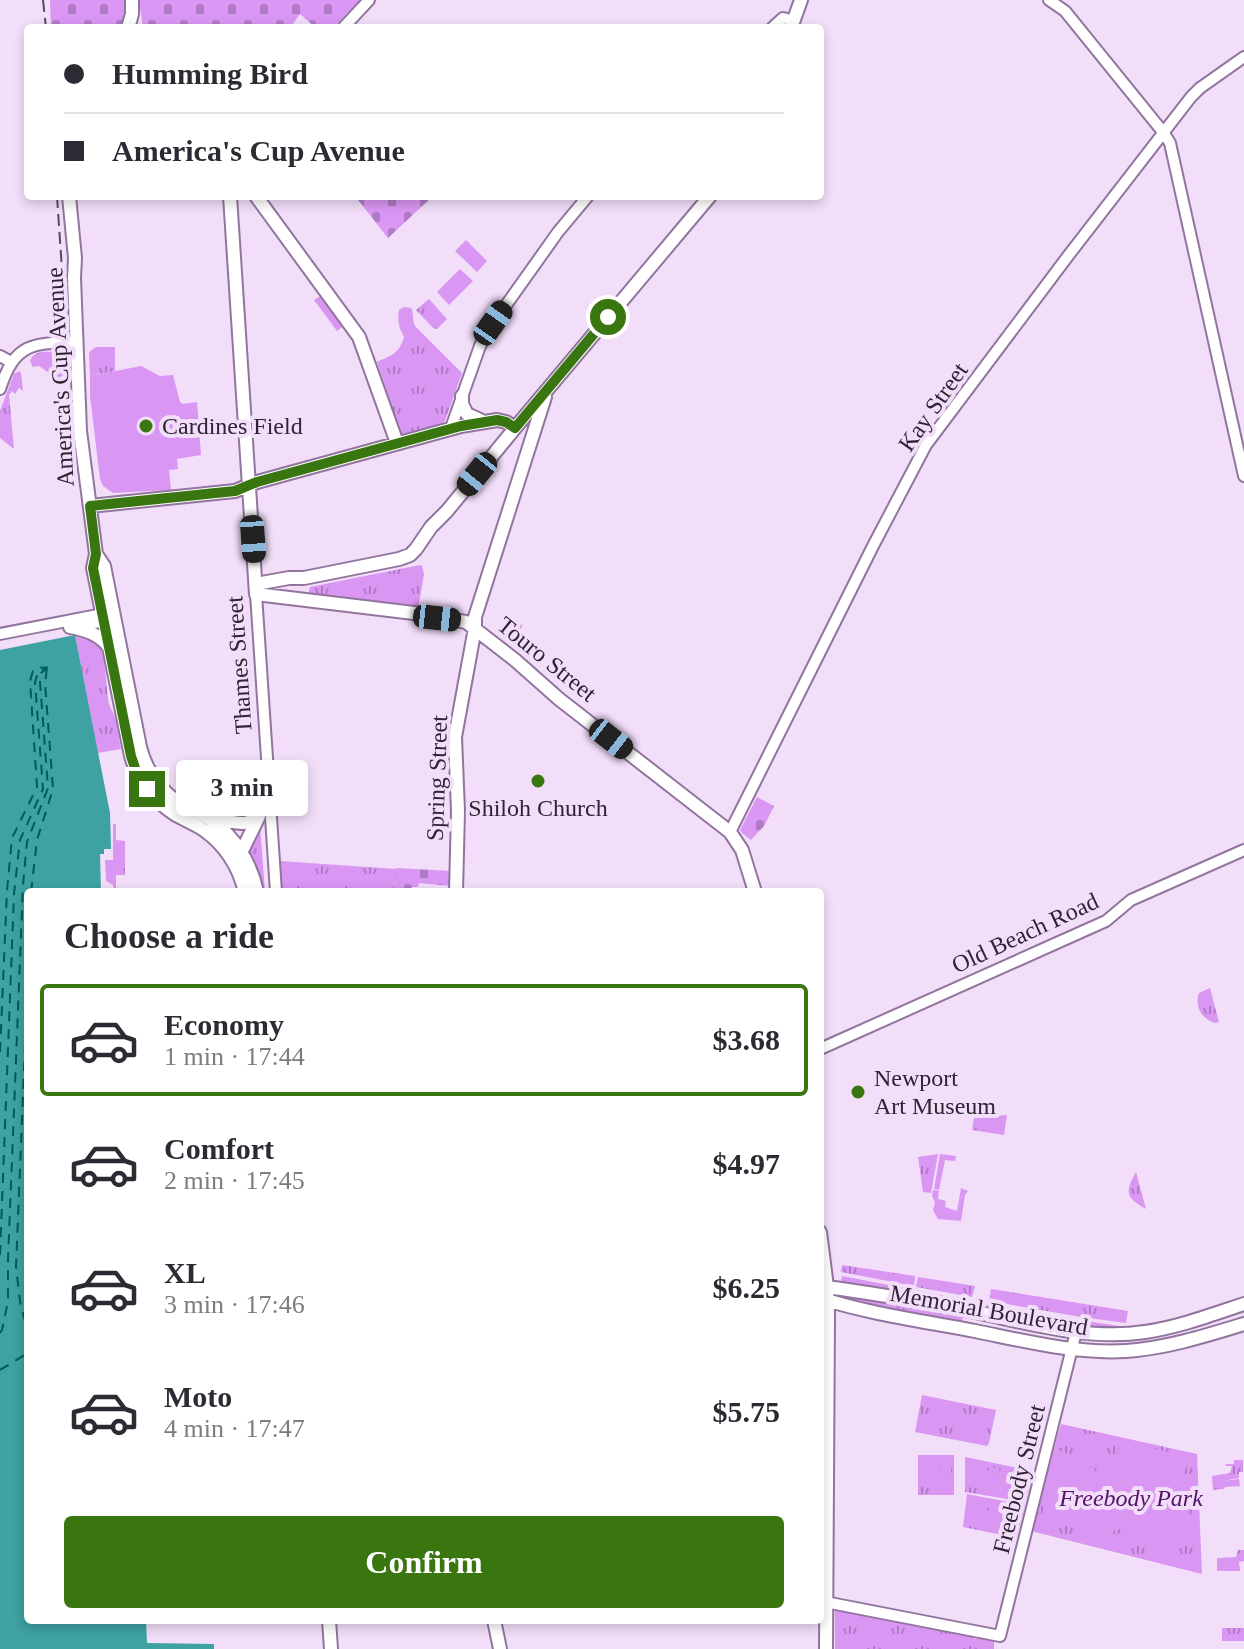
<!DOCTYPE html>
<meta charset="utf-8">
<style>
:root{--surface:#fff;--page:#f7f7f7;--text:#2b2b33;--muted:#7c7c81;--line:#e1e1e2;--accent:#397610}
body{margin:0;font-family:"Times New Roman",serif;background:var(--page);color:var(--text);height:100vh;display:flex;flex-direction:column;font-size:30px;white-space:nowrap}
*{box-sizing:border-box;margin:0}
p{font-size:26px;color:var(--muted)}
.icon{flex:none;width:44px;height:44px;fill:none;stroke:currentColor;stroke-width:2;stroke-linecap:round;stroke-linejoin:round}
.map{position:relative;flex:1;overflow:hidden}
.drawer{position:absolute;left:24px;top:888px;width:800px;height:736px;display:flex;flex-direction:column;background:var(--surface);border-radius:8px;box-shadow:0 4px 12px #0003}
.drawer>*{flex:none}
.guide{position:absolute;left:24px;top:24px;width:800px;height:176px;border-radius:8px;box-shadow:0 4px 12px #0003;display:grid;align-content:center;height:176px;padding:0 40px;background:var(--surface)}
.end{position:absolute;width:36px;height:36px;margin:-18px;border:10px solid #397610;background:#fff;box-shadow:0 0 0 4px #fff}
.from{border-radius:50%}
.bubble{position:absolute;height:56px;border-radius:8px;background:var(--surface);box-shadow:0 4px 12px #0003;font-size:26px;font-weight:600;line-height:56px;text-align:center}
.car{position:absolute;width:24px;height:48px;margin:-24px -12px;border-radius:10px;box-shadow:0 0 6px 2px #0007;background:linear-gradient(#222 24%,#8ab4d8 0 40%,#222 0 76%,#8ab4d8 0 86%,#222 0)}
.guide b{display:flex;align-items:center;gap:28px;height:76px;font-size:30px}
.guide b+b{border-top:2px solid var(--line)}
.guide i{width:20px;height:20px;background:var(--text)}
ul{padding:0;list-style:none}
li{display:flex;align-items:center;gap:24px;height:112px;margin:0 16px 12px;padding:0 24px;border:4px solid transparent;border-radius:8px}
li div{flex:1}
li b{display:block;font-size:30px}
li em{font-style:normal;font-weight:600}
li.current{border-color:var(--accent)}
li>.icon{width:72px;height:72px;stroke-width:1.5}
h2{padding:0 40px;font-size:36px;line-height:96px}
.action{display:flex;gap:16px;margin-top:auto;padding:16px 40px}
.action a{flex:1;height:92px;border-radius:8px;background:var(--accent);color:#fff;font-size:32px;font-weight:600;line-height:92px;text-align:center}
.map>svg:first-child{display:block}
.grass{fill:url(#grass-tufts)}
.cemetery{fill:url(#cemetery-stones)}
.pitch{fill:#da96f3}
.water{fill:#3ea1a2}
.lines{fill:none;stroke-linecap:round;stroke-linejoin:round}
.ferry{stroke:#005a5b;stroke-width:2;stroke-dasharray:10 8;stroke-linecap:butt}
.minor-casing{stroke:#92759e;stroke-width:14}
.major-casing{stroke:#92759e;stroke-width:16}
.minor{stroke:#fff;stroke-width:10}
.major{stroke:#fff;stroke-width:12}
.rail{stroke:#584a5c;stroke-width:2;stroke-dasharray:12 6;stroke-linecap:butt}
.route{stroke:#397610;stroke-width:10}
.poi-dot{fill:#397610;stroke:#f2def9;stroke-width:3}
.labels{text-anchor:middle;dominant-baseline:central;stroke-width:8;stroke-linejoin:round;paint-order:stroke}
.street-label{font-size:24px;fill:#302434;stroke:#f2def9}
.poi-label{font-size:24px;fill:#302434;stroke:#f2def9;text-anchor:start}
.park-label{font-size:24px;font-style:italic;fill:#531167;stroke:#f2def9}
</style>
<div class="map">
<svg width="1244" height="1649" viewBox="0 0 1244 1649">
<defs>
<pattern id="grass-tufts" width="24" height="20" patternUnits="userSpaceOnUse" patternTransform="scale(2)"><rect width="24" height="20" fill="#da96f3"/><path d="M3 7l-1-3M5 7V3M7 7l1-3M15 17l-1-3M17 17v-4M19 17l1-3" fill="none" stroke="#b17ac6"/></pattern>
<pattern id="cemetery-stones" width="16" height="16" patternUnits="userSpaceOnUse" patternTransform="scale(2)"><rect width="16" height="16" fill="#da96f3"/><path d="M2 7V4a2 2 0 0 1 4 0v3zM10 15v-3a2 2 0 0 1 4 0v3z" fill="#b17ac6"/></pattern>
</defs>
<rect width="100%" height="100%" fill="#f2def9"/>
<!-- grass -->
<path class="grass" d="M 466,240 L 487,261 L 477,272 L 455,251 Z
M 429,299 L 447,319 L 437,329 L 433,328 L 416,310 Z
M 404,307 L 411,308 C 414,313 412,320 415,326 L 462,373 L 445,421 L 440,425 L 402,437 L 377,362 C 392,355 399,354 404,337 C 399,328 397,321 399,310 Z
M 96,347 L 115,347 L 115,371 L 90,376 L 89,352 Z
M 55,352 L 61,353 L 64,360 L 63,375 L 58,379 L 39,366 L 33,367 L 30,361 C 34,350 45,352 55,352 Z
M 19,371 L 21,373 L 23,391 L 19,388 L 15,394 L 12,391 L 9,395 L 14,449 L 0,438 L 0,411 L 14,374 Z
M 420,565 L 422,566 L 424,574 L 418,610 L 311,596 L 308,594 L 310,587 Z
M 511,620 L 522,624 L 522,627 L 514,641 L 508,643 L 501,635 Z
M 75,635 C 112,631 103,684 110,706 C 112,712 113,711 115,718 C 118,728 119,739 121,749 L 98,753 Z
M 113,824 L 116,824 L 116,840 L 125,841 L 125,875 L 116,875 L 116,891 L 118,892 L 114,892 L 113,885 L 106,881 L 105,860 L 113,860 Z
M 260,825 L 265,892 L 262,892 L 245,850 Z
M 280,861 L 396,869 L 394,892 L 282,892 Z
M 1210,988 L 1219,1022 L 1215,1023 C 1202,1019 1194,1006 1199,993 Z
M 1007,1115 L 1004,1135 L 972,1130 L 974,1118 Z
M 938,1154 L 931,1193 L 923,1192 L 918,1157 Z
M 940,1154 L 956,1156 L 955,1161 L 945,1160 L 939,1190 L 934,1189 Z
M 1136,1172 L 1146,1209 C 1125,1197 1125,1192 1136,1172 Z
M 961,1188 L 968,1191 L 965,1195 L 961,1221 L 938,1219 L 933,1210 L 935,1203 L 932,1196 L 933,1190 L 939,1191 L 938,1199 L 946,1201 L 945,1207 L 957,1211 Z
M 842,1265 L 915,1276 L 914,1286 L 841,1272 Z
M 842,1276 L 972,1301 L 970,1306 L 841,1282 Z
M 918,1277 L 975,1286 L 972,1297 L 916,1287 Z
M 991,1289 L 1128,1311 L 1126,1323 L 1081,1317 L 989,1301 Z
M 846,1295 C 885,1303 924,1307 963,1315 L 964,1316 L 960,1324 L 845,1300 Z
M 987,1304 L 1037,1314 L 1036,1319 L 986,1309 Z
M 1040,1314 L 1126,1327 L 1126,1329 L 1094,1328 L 1039,1319 Z
M 922,1395 L 996,1410 L 989,1443 L 987,1446 L 915,1432 Z
M 1061,1424 L 1197,1454 L 1202,1574 L 1031,1531 Z
M 918,1455 L 954,1455 L 954,1495 L 918,1495 Z
M 965,1457 L 1033,1471 L 1025,1502 L 965,1492 Z
M 1234,1460 L 1243,1460 L 1243,1472 L 1239,1472 L 1239,1478 L 1222,1481 L 1239,1479 L 1240,1486 L 1225,1487 L 1224,1489 L 1213,1490 L 1212,1476 L 1230,1473 L 1232,1466 L 1226,1466 L 1225,1464 L 1234,1464 Z
M 967,1494 L 1025,1505 L 1016,1538 L 963,1527 Z
M 1238,1550 L 1244,1550 L 1244,1561 L 1239,1562 L 1240,1571 L 1217,1571 L 1217,1558 L 1236,1557 Z
M 835,1609 L 972,1636 L 975,1639 L 981,1638 L 994,1640 L 994,1649 L 835,1649 Z
M 1222,1628 L 1244,1628 L 1244,1641 L 1222,1641 Z"/>
<!-- cemetery -->
<path class="cemetery" d="M 50,0 L 127,0 L 127,9 L 120,28 L 51,28 Z
M 139,0 L 360,0 L 333,28 L 316,28 L 300,14 L 290,28 L 143,28 Z
M 355,196 L 429,196 L 431,198 L 388,238 Z
M 322,295 L 345,325 L 337,331 L 314,300 Z
M 757,797 L 774,806 L 764,826 L 751,840 L 743,834 L 740,830 Z
M 396,868 L 451,871 L 451,886 L 419,883 L 418,887 L 412,887 L 411,892 L 394,892 Z"/>
<!-- pitch -->
<path class="pitch" d="M 460,269 L 473,281 L 449,305 L 437,292 Z
M 141,366 L 160,376 L 173,375 L 180,402 L 183,404 L 197,402 L 201,455 L 177,459 L 178,469 L 169,470 L 171,490 L 113,493 L 103,486 L 100,479 L 90,396 L 90,376 Z
M 1121,1442 L 1183,1455 L 1187,1463 L 1181,1491 L 1193,1494 L 1181,1543 L 1115,1528 L 1112,1536 L 1047,1521 L 1042,1513 L 1058,1450 L 1079,1458 L 1098,1473 L 1113,1476 L 1114,1465 Z
M 921,1463 L 932,1463 L 932,1487 L 921,1487 Z
M 940,1463 L 951,1463 L 951,1487 L 940,1487 Z
M 970,1463 L 981,1465 L 977,1488 L 966,1487 Z
M 989,1467 L 1000,1469 L 996,1492 L 985,1490 Z
M 1008,1470 L 1019,1472 L 1015,1496 L 1004,1494 Z
M 971,1499 L 981,1502 L 977,1525 L 966,1523 Z
M 990,1503 L 1001,1505 L 996,1529 L 985,1527 Z
M 1009,1507 L 1020,1509 L 1015,1533 L 1004,1531 Z"/>
<!-- water -->
<path class="water" d="M 75,635 L 110,813 L 111,849 L 104,849 L 104,854 L 100,854 L 101,892 L 28,892 L 28,1620 L 146,1620 L 147,1643 L 214,1644 L 214,1649 L 0,1649 L 0,650 Z"/>
<g class="lines">
<!-- ferry -->
<path class="ferry" d="M 31,892 L 37,840 L 53,789 L 45,683 L 47,668
M 28,971 L 16,1267 L 20,1301 L 26,1325 L 28,1327
M 0,1052 L 7,891 L 12,838 L 37,787 L 30,681 L 33,671 L 42,667
M 0,1255 L 14,894 L 20,840 L 43,789 L 35,682 L 39,670 L 46,667
M 0,1333 L 2,1330 L 8,1301 L 8,1260 L 23,885 L 27,842 L 48,788 L 40,682 L 41,673 L 48,667
M 0,1370 L 28,1353"/>
<!-- minor casing -->
<g class="minor-casing">
<path id="minor" d="M 1049,0 L 1065,11 L 1163,132 L 1170,143 L 1244,476
M 343,28 L 369,0
M 772,28 L 783,18 L 794,21
M 0,356 L 11,362
M 0,389 C 15,343 32,343 77,342
M 451,428 L 480,346 L 492,325 L 558,232 L 588,196
M 256,594 L 276,892
M 74,627 L 110,620
M 0,634 L 108,613
M 730,832 L 873,546 L 926,445 L 1068,256 L 1191,97 L 1200,88 L 1244,57
M 820,1049 L 1106,921 L 1131,900 L 1244,850
M 820,1601 L 1000,1636 L 1076,1332"/>
</g>
<!-- major casing -->
<g class="major-casing">
<path id="major" d="M 128,28 L 132,14 L 132,0
M 791,28 L 801,0
M 69,196 L 75,258 L 74,278 L 80,431 L 96,554 L 93,568 L 131,756 C 138,781 154,801 176,815 C 185,820 195,824 204,830 C 225,845 239,867 245,892
M 230,196 L 256,594 L 422,614 L 466,622 L 515,660 L 559,699 L 730,832 L 742,850 L 755,892
M 256,196 L 359,337 L 397,443
M 462,396 L 462,404 L 467,414 L 482,421
M 90,506 L 235,491 L 257,482 L 461,426 L 497,420 L 506,422 L 515,428
M 96,554 L 104,566 L 140,747 C 146,770 158,789 178,802 C 189,809 200,813 211,820 C 235,837 251,863 257,892
M 256,584 L 289,578 L 304,578 L 399,559 L 410,555 L 416,549 L 431,527 L 447,511 L 515,428 L 710,196
M 70,627 C 86,630 99,634 109,647
M 211,815 C 240,827 260,830 268,792
M 239,857 L 259,816
M 456,892 L 458,811 L 455,737 L 475,628 L 475,617 L 545,397
M 820,1232 L 827,1287 L 828,1315 L 826,1649
M 820,1286 C 870,1293 921,1301 970,1311 C 1026,1322 1087,1341 1145,1332 C 1179,1327 1211,1315 1244,1304
M 820,1298 C 870,1314 923,1321 975,1331 C 1025,1341 1075,1354 1126,1351 C 1167,1348 1205,1336 1244,1324
M 329,1620 L 331,1649
M 494,1620 L 500,1649"/>
</g>
<!-- minor -->
<use href="#minor" class="minor"/>
<!-- major -->
<use href="#major" class="major"/>
<!-- rail -->
<path class="rail" d="M 43,0 L 46,28
M 57,196 L 62,270 L 62,331"/>
</g>
<g class="lines">
<!-- route -->
<path class="route" d="M 147,789 L 136,771 L 131,756 L 93,568 L 96,554 L 90,506 L 235,491 L 257,482 L 461,426 L 497,420 L 506,422 L 515,428 L 608,317"/>
</g>
<!-- markers -->
<g class="poi-dot">
<circle cx="146" cy="426" r="8"/>
<circle cx="538" cy="781" r="8"/>
<circle cx="858" cy="1092" r="8"/>
</g>
<g class="labels">
<!-- street labels -->
<g class="street-label">
<text transform="translate(60 377) rotate(-93)">America's Cup Avenue</text>
<text transform="translate(933 407) rotate(-55)">Kay Street</text>
<text transform="translate(547 659) rotate(39)">Touro Street</text>
<text transform="translate(239 665) rotate(-94)">Thames Street</text>
<text transform="translate(437 778) rotate(-88)">Spring Street</text>
<text transform="translate(1025 933) rotate(-25)">Old Beach Road</text>
<text transform="translate(989 1310) rotate(10)">Memorial Boulevard</text>
<text transform="translate(1019 1479) rotate(-76)">Freebody Street</text>
</g>
<!-- poi labels -->
<g class="poi-label">
<text x="162" y="426">Cardines Field</text>
<text x="538" y="808" text-anchor="middle">Shiloh Church</text>
<text x="874" y="1078">Newport<tspan x="874" dy="28">Art Museum</tspan></text>
</g>
<!-- park labels -->
<g class="park-label">
<text x="1131" y="1498">Freebody Park</text>
</g>
</g>
</svg>
<i class="end from" style="left:608px;top:317px"></i>
<i class="end" style="left:147px;top:789px"></i>
<div class="bubble" style="left:176px;top:760px;width:132px">3 min</div>
<i class="car" style="left:493px;top:323px;rotate:35deg"></i>
<i class="car" style="left:477px;top:474px;rotate:219deg"></i>
<i class="car" style="left:253px;top:539px;rotate:176deg"></i>
<i class="car" style="left:437px;top:618px;rotate:96deg"></i>
<i class="car" style="left:611px;top:739px;rotate:128deg"></i>
<div class="guide">
<b><i class="from"></i>Humming Bird</b>
<b><i></i>America's Cup Avenue</b>
</div>
<section class="drawer">
<h2>Choose a ride</h2>
<ul>
<li class="current"><svg class="icon" aria-label="car" viewBox="0 0 24 24"><path d="M5 17H2v-5l4-1 3-4h7l3 4 3 1v5h-3M9 17h6M6 11h13"/><circle cx="7" cy="17" r="2"/><circle cx="17" cy="17" r="2"/></svg><div><b>Economy</b><p>1 min · 17:44</p></div><em>$3.68</em></li>
<li><svg class="icon" aria-label="car" viewBox="0 0 24 24"><path d="M5 17H2v-5l4-1 3-4h7l3 4 3 1v5h-3M9 17h6M6 11h13"/><circle cx="7" cy="17" r="2"/><circle cx="17" cy="17" r="2"/></svg><div><b>Comfort</b><p>2 min · 17:45</p></div><em>$4.97</em></li>
<li><svg class="icon" aria-label="car" viewBox="0 0 24 24"><path d="M5 17H2v-5l4-1 3-4h7l3 4 3 1v5h-3M9 17h6M6 11h13"/><circle cx="7" cy="17" r="2"/><circle cx="17" cy="17" r="2"/></svg><div><b>XL</b><p>3 min · 17:46</p></div><em>$6.25</em></li>
<li><svg class="icon" aria-label="car" viewBox="0 0 24 24"><path d="M5 17H2v-5l4-1 3-4h7l3 4 3 1v5h-3M9 17h6M6 11h13"/><circle cx="7" cy="17" r="2"/><circle cx="17" cy="17" r="2"/></svg><div><b>Moto</b><p>4 min · 17:47</p></div><em>$5.75</em></li>
</ul>
<div class="action"><a>Confirm</a></div>
</section>
</div>
